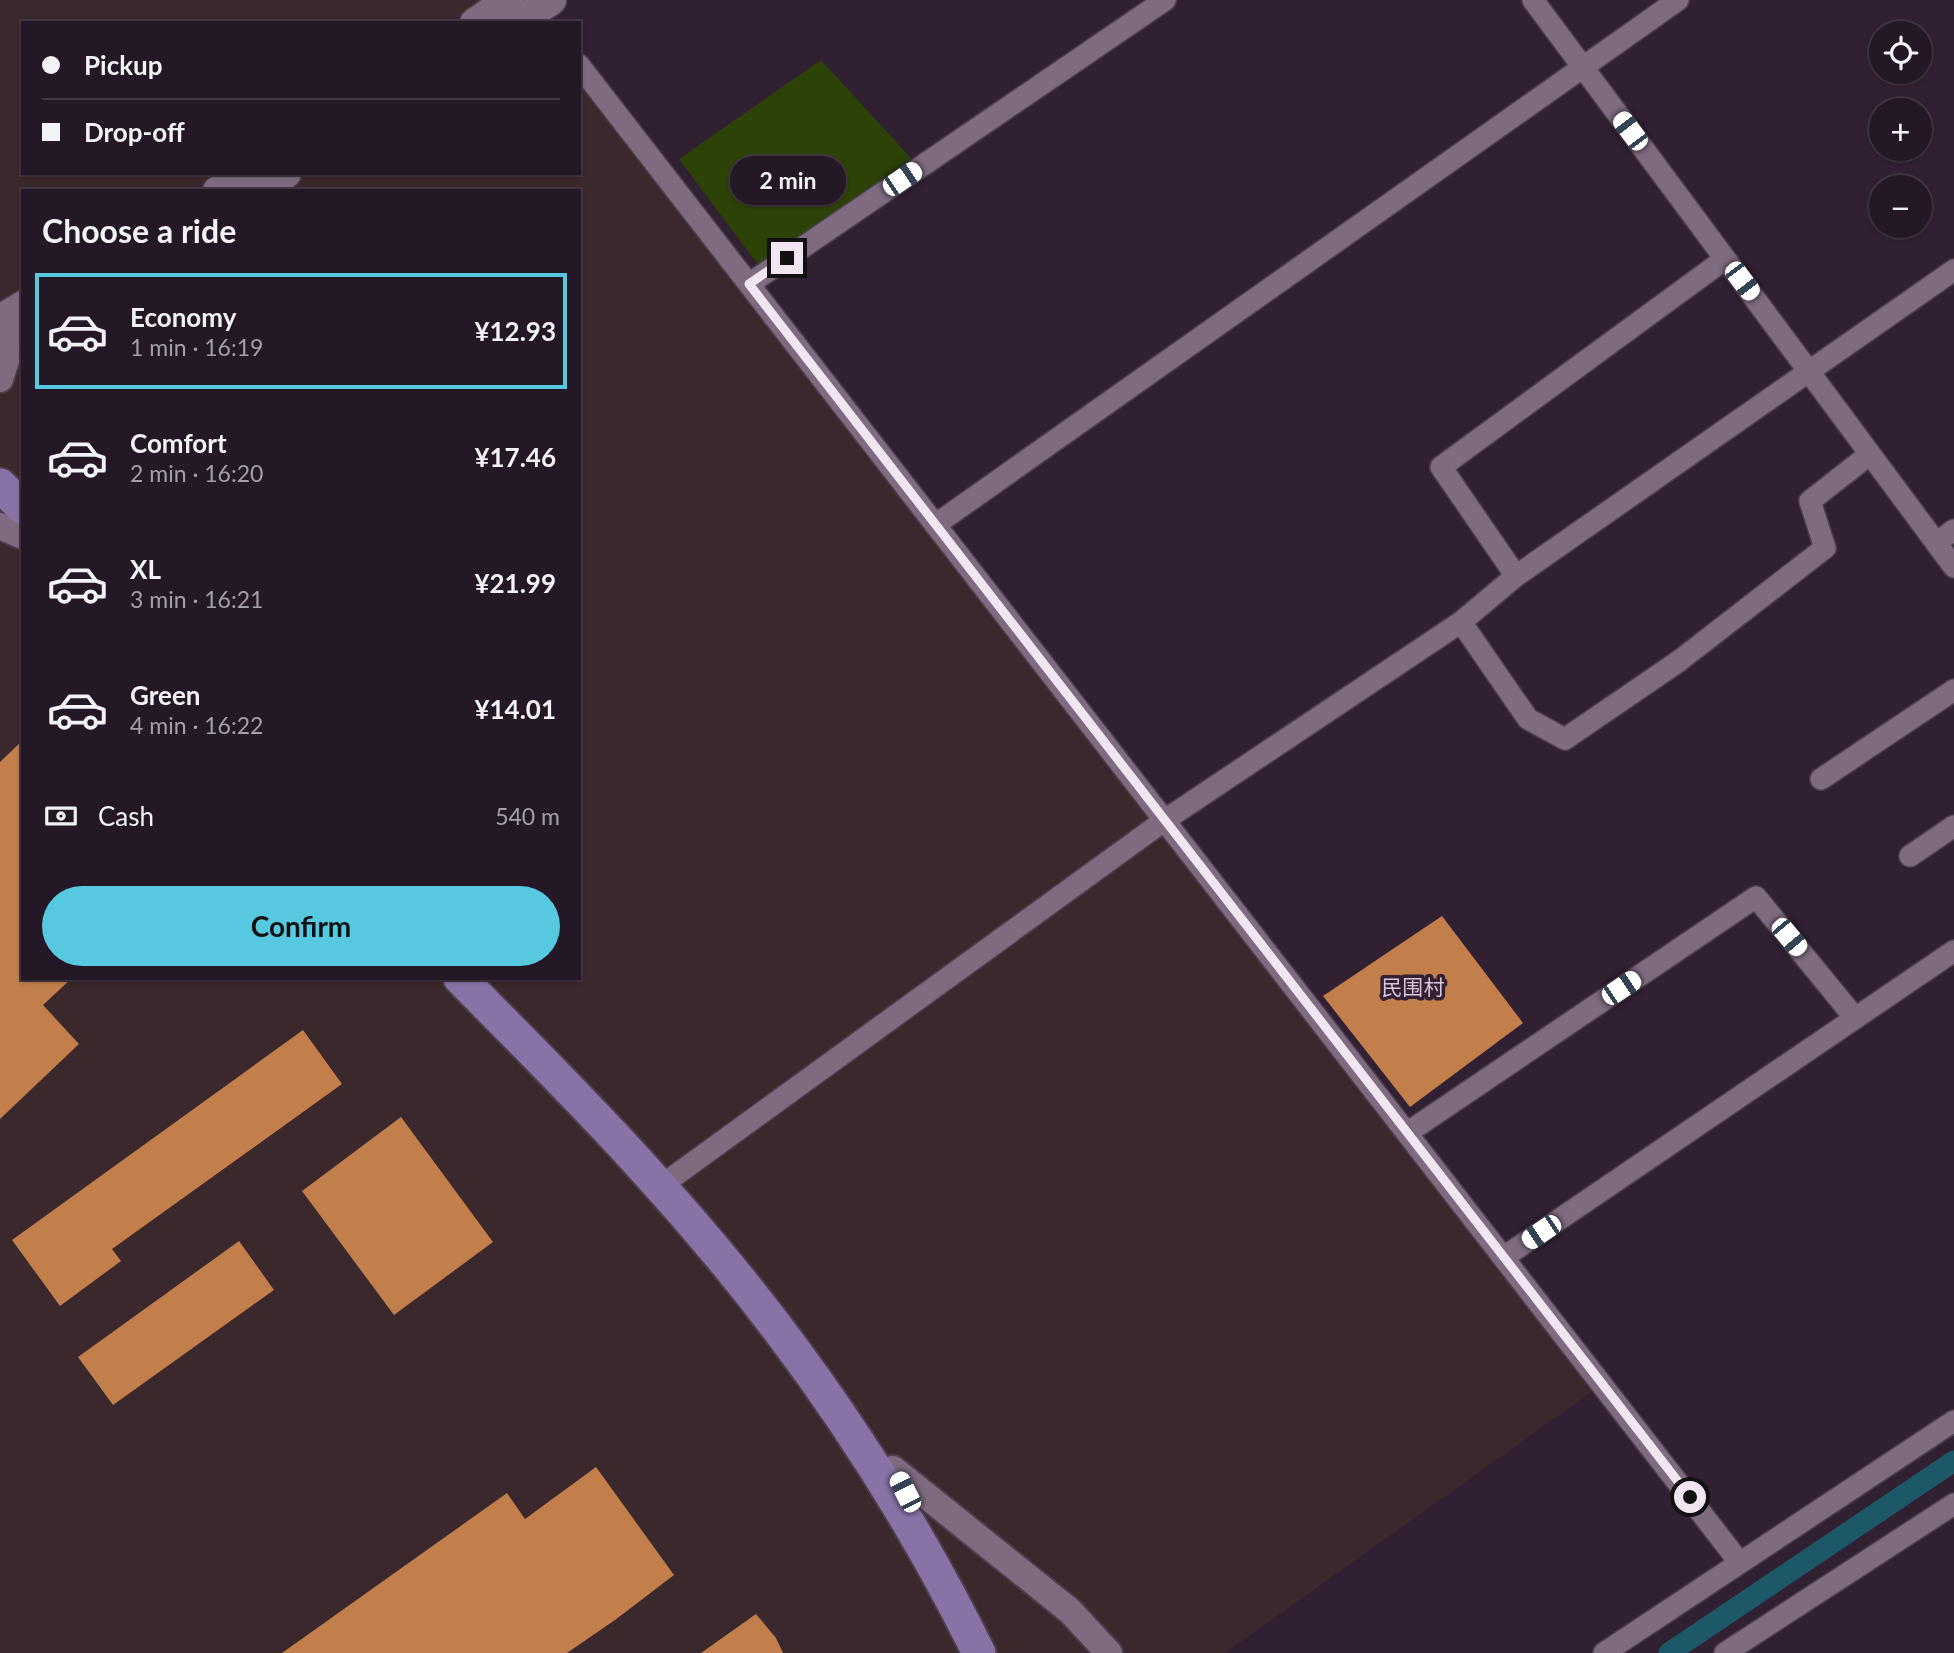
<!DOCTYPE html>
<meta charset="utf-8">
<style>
:root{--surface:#251826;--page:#2d212e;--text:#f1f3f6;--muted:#a3a0a7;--line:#423743;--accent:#56c9e1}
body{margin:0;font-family:Lato,"Noto Sans SC",sans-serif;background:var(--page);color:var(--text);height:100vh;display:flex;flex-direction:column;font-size:26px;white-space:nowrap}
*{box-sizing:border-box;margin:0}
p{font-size:23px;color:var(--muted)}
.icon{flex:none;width:38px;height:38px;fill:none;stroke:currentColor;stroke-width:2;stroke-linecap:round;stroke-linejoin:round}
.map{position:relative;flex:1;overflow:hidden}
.sheet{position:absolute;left:21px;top:189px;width:560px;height:791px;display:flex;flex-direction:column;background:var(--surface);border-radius:0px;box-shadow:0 2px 5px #0004,0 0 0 2px var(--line)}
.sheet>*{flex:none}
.hud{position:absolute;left:21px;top:21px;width:560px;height:154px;border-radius:0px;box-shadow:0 2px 5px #0004,0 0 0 2px var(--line);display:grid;align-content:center;height:154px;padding:0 21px;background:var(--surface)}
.fabs{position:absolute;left:1869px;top:21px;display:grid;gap:14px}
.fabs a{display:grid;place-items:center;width:63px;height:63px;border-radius:50%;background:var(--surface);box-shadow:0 2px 5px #0004,0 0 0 2px var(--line);font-size:35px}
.end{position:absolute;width:32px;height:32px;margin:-16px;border:9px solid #f1e5f1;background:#111;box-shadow:0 0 0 4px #111}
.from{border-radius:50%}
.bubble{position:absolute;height:49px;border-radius:24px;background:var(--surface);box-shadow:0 2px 5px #0004,0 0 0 2px var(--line);font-size:23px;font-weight:700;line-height:49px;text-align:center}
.car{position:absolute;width:21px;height:42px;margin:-21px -10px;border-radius:9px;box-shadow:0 0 5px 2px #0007;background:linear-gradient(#fff 24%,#345 0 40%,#fff 0 76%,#345 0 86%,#fff 0)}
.hud b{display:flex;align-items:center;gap:24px;height:66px;font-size:26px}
.hud b+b{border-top:2px solid var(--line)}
.hud i{width:18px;height:18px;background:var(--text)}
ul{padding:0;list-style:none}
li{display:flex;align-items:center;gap:21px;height:116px;margin:0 14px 10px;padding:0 7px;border:4px solid transparent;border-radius:0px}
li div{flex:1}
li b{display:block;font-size:26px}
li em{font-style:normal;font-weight:700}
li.current{border-color:var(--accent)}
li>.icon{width:63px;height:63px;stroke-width:1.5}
h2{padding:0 21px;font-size:32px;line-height:84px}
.pay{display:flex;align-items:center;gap:18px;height:77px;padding:0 21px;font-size:26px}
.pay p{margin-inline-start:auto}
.button{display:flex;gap:14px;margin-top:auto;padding:14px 21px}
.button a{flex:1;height:80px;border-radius:42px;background:var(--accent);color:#111;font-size:28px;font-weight:700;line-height:80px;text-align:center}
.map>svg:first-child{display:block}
.industrial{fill:#3b282c;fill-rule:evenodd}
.green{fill:#2c4207}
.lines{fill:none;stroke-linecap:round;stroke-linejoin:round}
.canal{stroke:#1c5867;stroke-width:21}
.building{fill:#c27e4b}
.minor-casing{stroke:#4d3e4d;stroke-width:24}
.tertiary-casing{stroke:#4d3e4d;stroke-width:30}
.secondary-casing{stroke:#4d3e4d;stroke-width:33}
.primary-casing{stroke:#4d3e4d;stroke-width:37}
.minor{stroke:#7f6b80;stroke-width:21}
.tertiary{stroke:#7f6b80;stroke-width:26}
.secondary{stroke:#7f6b80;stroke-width:30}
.primary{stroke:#8973a6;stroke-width:33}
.route{stroke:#f1e5f1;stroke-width:9}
.labels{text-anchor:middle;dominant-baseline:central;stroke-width:7;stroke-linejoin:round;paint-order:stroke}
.quarter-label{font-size:21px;fill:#dbc4dc;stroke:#312032}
</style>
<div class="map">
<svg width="1954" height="1653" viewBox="0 0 1954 1653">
<rect width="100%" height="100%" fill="#312032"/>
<!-- industrial -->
<path class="industrial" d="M 0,0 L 516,0 L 532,23 L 23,23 L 23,173 L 579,173 L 579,84 L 1600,1386 L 1225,1653 L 2,1653 L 0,1651 ZM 23,191 L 579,191 L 579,978 L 23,978 Z"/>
<!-- green -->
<path class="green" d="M 821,60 L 919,167 L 764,273 L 679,159 Z"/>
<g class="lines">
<!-- canal -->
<path class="canal" d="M 1669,1653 L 1954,1461"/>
</g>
<!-- building -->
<path class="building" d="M 23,740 L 23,978 L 72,978 L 43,1005 L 79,1044 L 0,1119 L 0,762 Z
M 1442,916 L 1523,1023 L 1410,1107 L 1323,996 Z
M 303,1030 L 342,1084 L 112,1249 L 121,1261 L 60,1306 L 12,1240 Z
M 401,1117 L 493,1242 L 394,1315 L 302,1191 Z
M 239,1241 L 274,1290 L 113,1405 L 78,1357 Z
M 596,1467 L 674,1575 L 615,1620 L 567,1653 L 282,1653 L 507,1493 L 525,1519 Z
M 756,1614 L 776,1638 L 783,1653 L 701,1653 Z"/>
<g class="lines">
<!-- minor casing -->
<g class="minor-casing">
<path id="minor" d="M 1533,0 L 1954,567
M 579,65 L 1740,1563
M 749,284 L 1165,0
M 935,525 L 1678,0
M 1936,543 L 1954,530
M 1516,576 L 1441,467 L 1725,259
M 1461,622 L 1528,719 L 1565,739 L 1679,661 L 1825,548 L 1810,501 L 1870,454
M 1821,779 L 1954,690
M 1910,856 L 1954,826
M 1407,1133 L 1756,897 L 1855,1018
M 673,1177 L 1165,820 L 1461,622 L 1516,576 L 1954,270
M 1504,1257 L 1954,951
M 1604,1653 L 1954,1421
M 1725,1653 L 1954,1504"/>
</g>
<!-- tertiary casing -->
<g class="tertiary-casing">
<path id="tertiary" d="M 0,379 L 6,360 L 19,333
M 0,526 L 23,536
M 893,1469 L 1070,1611 L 1109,1653"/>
</g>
<!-- secondary casing -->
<g class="secondary-casing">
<path id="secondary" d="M 475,23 L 508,0
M 517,23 L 551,0
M 218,191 L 247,173
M 257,191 L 286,173
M 0,320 L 23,306
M 0,345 L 23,331"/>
</g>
<!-- primary casing -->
<g class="primary-casing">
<path id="primary" d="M 0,485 L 23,508
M 460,978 C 523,1042 587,1105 647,1172 C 779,1316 892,1477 979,1653"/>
</g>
<!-- minor -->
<use href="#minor" class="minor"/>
<!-- tertiary -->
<use href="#tertiary" class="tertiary"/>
<!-- secondary -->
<use href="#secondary" class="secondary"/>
<!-- primary -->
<use href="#primary" class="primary"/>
</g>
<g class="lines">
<!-- route -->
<path class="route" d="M 787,258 L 749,284 L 1690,1497"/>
</g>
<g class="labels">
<!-- quarter labels -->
<g class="quarter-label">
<text x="1413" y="986">民围村</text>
</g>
</g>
</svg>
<div class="fabs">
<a><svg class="icon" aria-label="locate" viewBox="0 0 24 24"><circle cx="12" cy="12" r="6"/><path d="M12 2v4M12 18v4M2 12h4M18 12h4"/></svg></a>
<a>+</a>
<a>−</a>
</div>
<i class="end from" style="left:1690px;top:1497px"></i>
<i class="end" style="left:787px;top:258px"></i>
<div class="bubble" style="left:730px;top:156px;width:116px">2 min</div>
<i class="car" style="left:1630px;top:131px;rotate:323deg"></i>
<i class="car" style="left:902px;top:179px;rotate:56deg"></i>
<i class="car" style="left:1742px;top:281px;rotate:143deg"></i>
<i class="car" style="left:1789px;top:937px;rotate:140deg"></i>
<i class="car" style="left:1621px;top:988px;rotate:56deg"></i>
<i class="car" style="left:1541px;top:1232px;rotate:236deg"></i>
<i class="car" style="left:905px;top:1492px;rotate:333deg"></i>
<div class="hud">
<b><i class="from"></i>Pickup</b>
<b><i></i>Drop-off</b>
</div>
<section class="sheet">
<h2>Choose a ride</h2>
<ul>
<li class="current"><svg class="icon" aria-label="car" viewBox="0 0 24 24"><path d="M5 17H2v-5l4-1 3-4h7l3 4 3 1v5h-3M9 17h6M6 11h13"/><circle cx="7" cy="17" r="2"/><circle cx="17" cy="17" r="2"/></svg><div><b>Economy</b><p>1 min · 16:19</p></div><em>¥12.93</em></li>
<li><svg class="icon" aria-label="car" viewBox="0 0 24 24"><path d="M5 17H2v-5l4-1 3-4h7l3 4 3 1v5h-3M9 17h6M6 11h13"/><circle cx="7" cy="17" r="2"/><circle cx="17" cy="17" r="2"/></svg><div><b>Comfort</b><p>2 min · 16:20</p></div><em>¥17.46</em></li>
<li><svg class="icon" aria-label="car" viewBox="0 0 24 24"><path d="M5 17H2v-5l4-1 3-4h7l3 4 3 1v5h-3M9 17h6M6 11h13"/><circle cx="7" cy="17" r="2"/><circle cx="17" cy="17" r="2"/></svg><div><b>XL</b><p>3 min · 16:21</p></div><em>¥21.99</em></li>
<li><svg class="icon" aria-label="car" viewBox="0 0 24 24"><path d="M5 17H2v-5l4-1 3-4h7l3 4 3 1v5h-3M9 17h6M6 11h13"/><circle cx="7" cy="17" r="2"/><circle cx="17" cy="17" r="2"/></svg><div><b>Green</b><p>4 min · 16:22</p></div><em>¥14.01</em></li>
</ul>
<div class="pay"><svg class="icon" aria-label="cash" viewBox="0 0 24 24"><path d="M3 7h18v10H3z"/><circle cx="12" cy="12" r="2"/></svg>Cash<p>540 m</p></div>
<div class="button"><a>Confirm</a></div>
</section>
</div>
